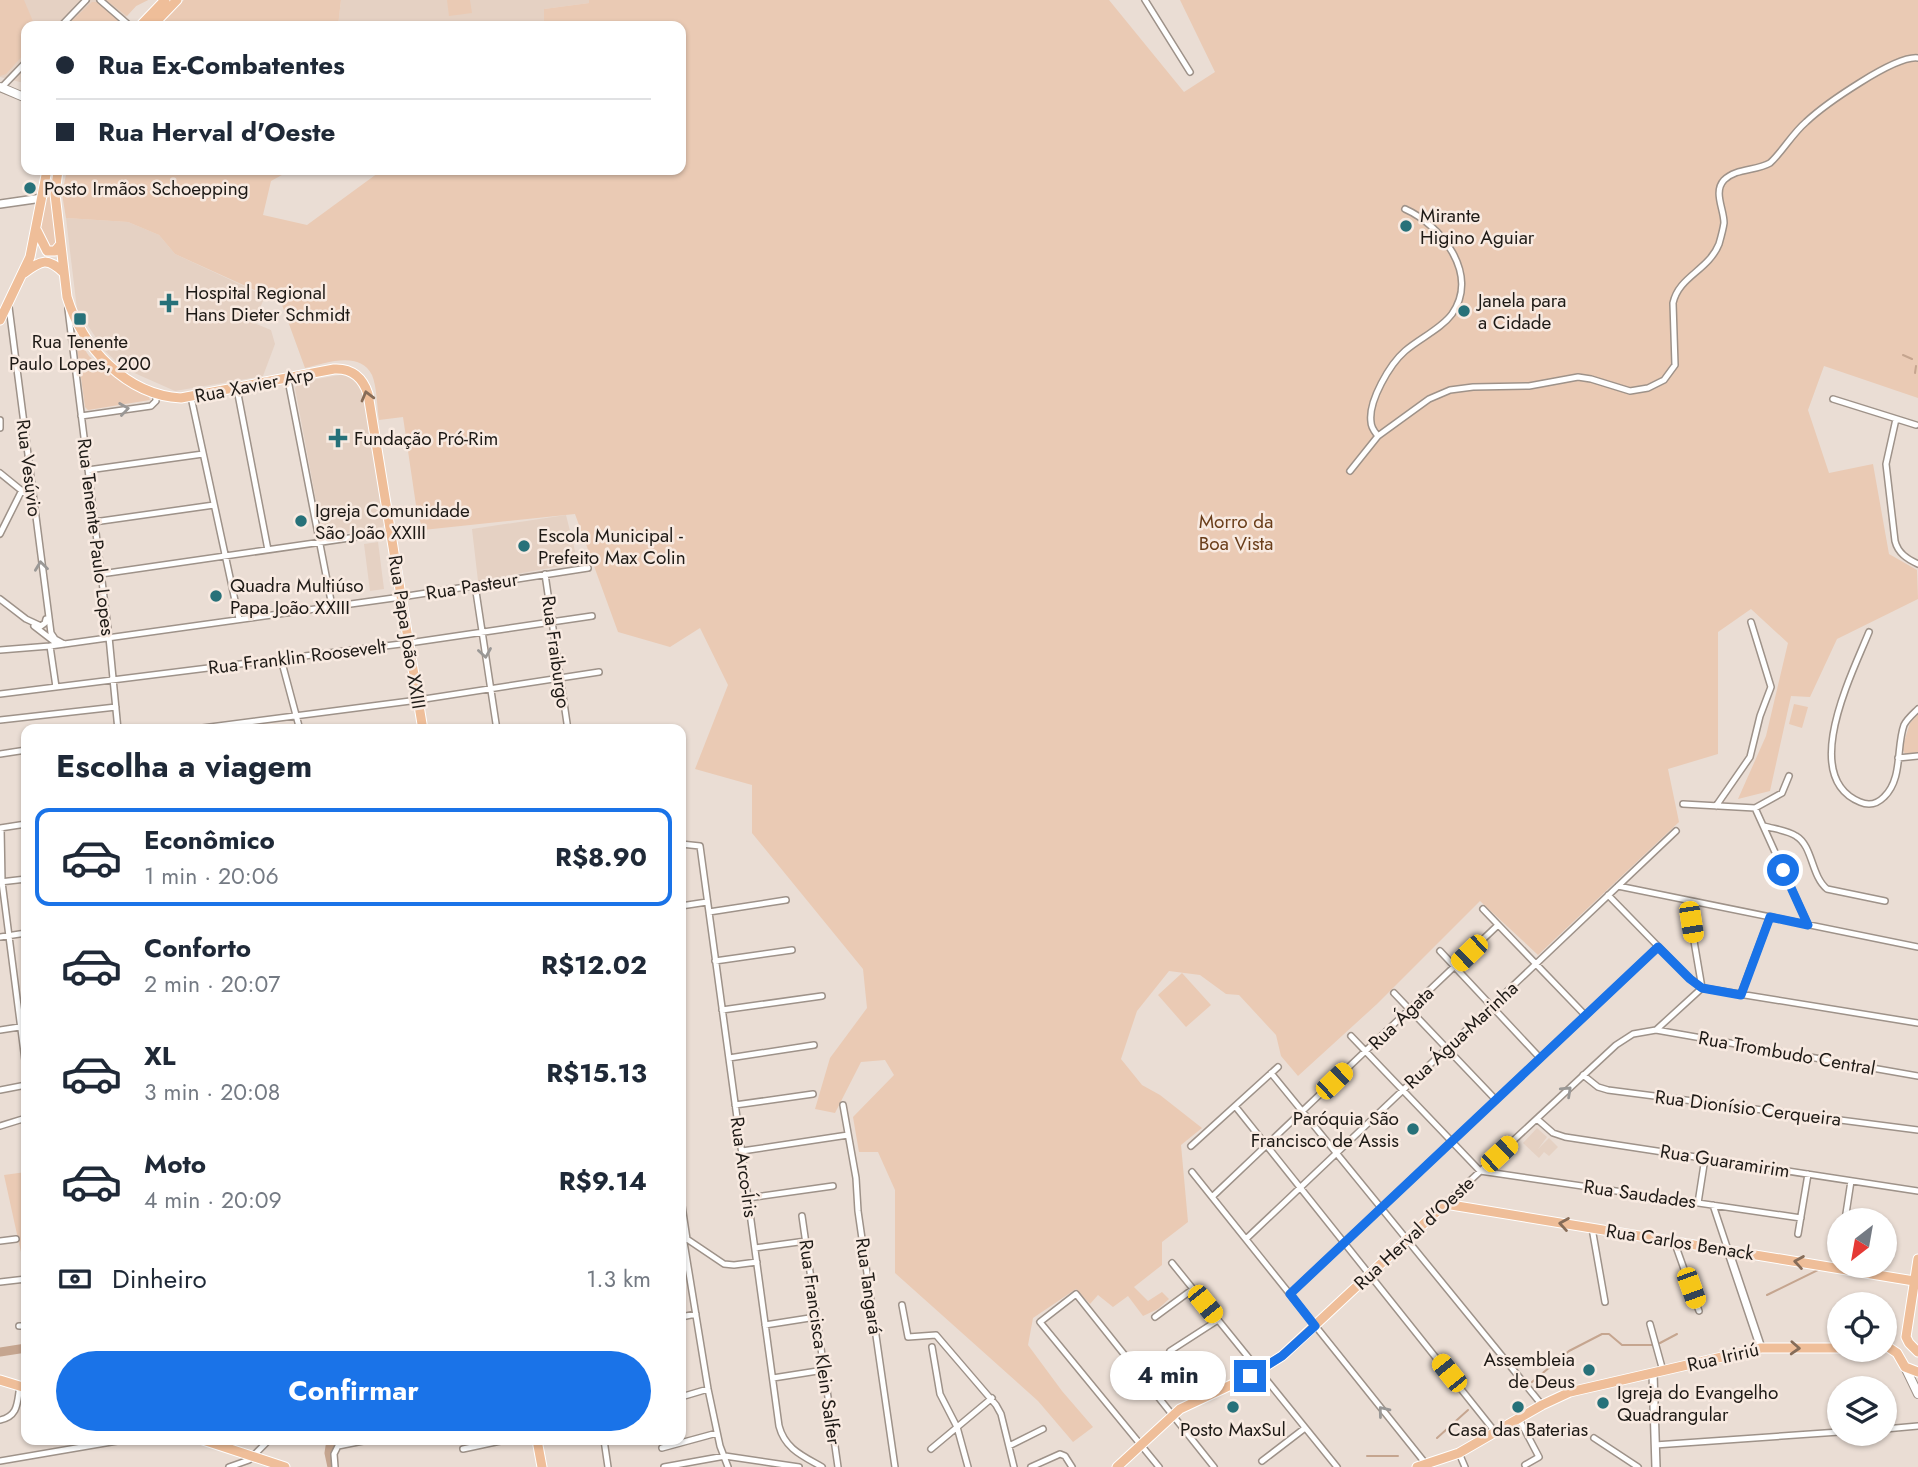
<!DOCTYPE html>
<html lang="pt">
<meta charset="utf-8">
<style>
:root{--surface:#fff;--page:#f2f2f3;--text:#1f2937;--muted:#747a83;--line:#e0e1e3;--accent:#1a73e8}
body{margin:0;font-family:Jost,sans-serif;background:var(--page);color:var(--text);height:100vh;display:flex;flex-direction:column;font-size:26px;white-space:nowrap}
*{box-sizing:border-box;margin:0}
p{font-size:23px;color:var(--muted)}
.icon{flex:none;width:38px;height:38px;fill:none;stroke:currentColor;stroke-width:2;stroke-linecap:round;stroke-linejoin:round}
.map{position:relative;flex:1;overflow:hidden}
.details{position:absolute;left:21px;top:724px;width:665px;height:721px;display:flex;flex-direction:column;background:var(--surface);border-radius:14px;box-shadow:0 2px 5px #0004}
.details>*{flex:none}
.top-card{position:absolute;left:21px;top:21px;width:665px;height:154px;border-radius:14px;box-shadow:0 2px 5px #0004;display:grid;align-content:center;height:154px;padding:0 35px;background:var(--surface)}
.needle{width:46px;rotate:211deg}
.fabs{position:absolute;left:1827px;top:1208px;display:grid;gap:14px}
.fabs a{display:grid;place-items:center;width:70px;height:70px;border-radius:50%;background:var(--surface);box-shadow:0 2px 5px #0004;font-size:35px}
.end{position:absolute;width:32px;height:32px;margin:-16px;border:9px solid #1a73e8;background:#fff;box-shadow:0 0 0 4px #fff}
.from{border-radius:50%}
.bubble{position:absolute;height:49px;border-radius:24px;background:var(--surface);box-shadow:0 2px 5px #0004;font-size:23px;font-weight:700;line-height:49px;text-align:center}
.car{position:absolute;width:21px;height:42px;margin:-21px -10px;border-radius:9px;box-shadow:0 0 5px 2px #0007;background:linear-gradient(#f5c518 24%,#345 0 40%,#f5c518 0 76%,#345 0 86%,#f5c518 0)}
.top-card b{display:flex;align-items:center;gap:24px;height:66px;font-size:26px}
.top-card b+b{border-top:2px solid var(--line)}
.top-card i{width:18px;height:18px;background:var(--text)}
ul{padding:0;list-style:none}
li{display:flex;align-items:center;gap:21px;height:98px;margin:0 14px 10px;padding:0 21px;border:4px solid transparent;border-radius:14px}
li div{flex:1}
li b{display:block;font-size:26px}
li em{font-style:normal;font-weight:700}
li.current{border-color:var(--accent)}
li>.icon{width:63px;height:63px;stroke-width:1.5}
h2{padding:0 35px;font-size:32px;line-height:84px}
.pay{display:flex;align-items:center;gap:18px;height:77px;padding:0 35px;font-size:26px}
.pay p{margin-inline-start:auto}
.button{display:flex;gap:14px;margin-top:auto;padding:14px 35px}
.button a{flex:1;height:80px;border-radius:42px;background:var(--accent);color:#fff;font-size:28px;font-weight:700;line-height:80px;text-align:center}
.map>svg:first-child{display:block}
.built{fill:#e5d1c3}
.green{fill:#eacab4}
.lines{fill:none;stroke-linecap:round;stroke-linejoin:round}
.stream{stroke:#c5a58f;stroke-width:2}
.river{stroke:#c5a58f;stroke-width:9}
.minor-casing{stroke:#9e9289;stroke-width:8}
.tertiary-casing{stroke:#9e9289;stroke-width:10}
.secondary-casing{stroke:#9e9289;stroke-width:10}
.primary-casing{stroke:#fff;stroke-width:11}
.minor{stroke:#fff;stroke-width:5}
.tertiary{stroke:#fff;stroke-width:7}
.secondary{stroke:#fff;stroke-width:8}
.primary{stroke:#efbe99;stroke-width:9}
.oneway{stroke:#866c58}
.oneway2{stroke:#9a9896}
.route{stroke:#1a73e8;stroke-width:9}
.poi-dot{fill:#277179;stroke:#f8eae1;stroke-width:2.5}
.labels{text-anchor:middle;dominant-baseline:central;stroke-width:5;stroke-linejoin:round;paint-order:stroke}
.poi-label{font-size:19px;fill:#1e1a16;stroke:#f8eae1;text-anchor:start}
.street-label{font-size:19px;fill:#1e1a16;stroke:#f8eae1}
.park-label{font-size:19px;fill:#6a3e1a;stroke:#f8eae1}
</style>
<div class="map">
<svg width="1918" height="1467" viewBox="0 0 1918 1467">
<rect width="100%" height="100%" fill="#eaddd4"/>
<!-- built -->
<path class="built" d="M 0,0 L 148,0 L 136,6 L 117,26 L 26,26 L 26,83 L 24,83 L 0,77 Z
M 341,0 L 589,0 L 589,3 L 544,9 L 544,26 L 338,26 Z
M 66,218 L 128,222 L 159,235 L 175,254 L 265,296 L 254,323 L 271,330 L 275,344 L 263,376 L 175,391 L 123,368 L 104,350 L 77,309 Z
M 345,374 L 353,377 L 363,390 L 385,524 L 381,528 L 326,536 L 322,533 L 295,388 L 300,382 Z
M 566,515 L 578,563 L 478,581 L 472,529 Z
M 378,542 L 384,589 L 370,591 L 364,544 Z
M 1537,1128 L 1547,1137 L 1538,1149 L 1549,1138 L 1558,1147 L 1549,1156 L 1544,1152 L 1539,1158 L 1523,1143 Z"/>
<!-- green -->
<path class="green" d="M 0,0 L 24,0 L 35,26 L 26,26 L 26,52 L 6,74 L 0,76 Z
M 106,0 L 148,0 L 136,6 L 127,16 Z
M 184,0 L 341,0 L 338,26 L 157,26 Z
M 447,0 L 470,0 L 472,13 L 449,16 Z
M 589,0 L 1109,0 L 1184,92 L 1215,72 L 1180,0 L 1918,0 L 1918,398 L 1824,366 L 1808,410 L 1829,473 L 1873,464 L 1889,554 L 1917,570 L 1918,599 L 1837,639 L 1810,697 L 1791,696 L 1770,791 L 1738,799 L 1766,736 L 1788,643 L 1751,609 L 1718,632 L 1718,754 L 1668,769 L 1679,822 L 1538,955 L 1480,901 L 1377,1004 L 1298,1076 L 1281,1056 L 1276,1035 L 1239,995 L 1226,994 L 1200,975 L 1169,971 L 1137,1011 L 1121,1059 L 1142,1085 L 1160,1095 L 1202,1128 L 1181,1145 L 1188,1222 L 1162,1242 L 1162,1265 L 1134,1287 L 1148,1301 L 1162,1292 L 1169,1299 L 1158,1309 L 1143,1316 L 1128,1296 L 1113,1307 L 1098,1295 L 1090,1304 L 1076,1289 L 1033,1318 L 1028,1345 L 1062,1391 L 1093,1427 L 1073,1442 L 1038,1401 L 895,1273 L 895,1190 L 878,1152 L 859,1152 L 853,1117 L 894,1075 L 885,1060 L 861,1062 L 835,1113 L 815,1109 L 830,1058 L 867,1008 L 863,969 L 752,833 L 752,785 L 695,769 L 728,685 L 700,628 L 670,647 L 618,632 L 575,514 L 423,530 L 417,512 L 403,417 L 379,420 C 377,407 377,387 372,375 C 360,350 325,363 305,368 L 281,302 L 175,254 L 159,235 L 128,222 L 66,218 L 62,194 L 67,170 L 291,170 L 271,181 L 263,215 L 307,225 L 378,173 L 377,170 L 681,170 L 681,26 L 544,26 L 544,9 L 589,3 Z
M 92,2 L 97,2 L 122,22 L 117,26 L 66,26 Z
M 49,170 L 55,170 L 50,196 L 57,244 L 51,250 L 39,228 Z
M 81,344 L 89,356 L 110,374 L 148,394 L 150,400 L 88,410 L 85,407 L 77,348 Z
M 1794,704 L 1808,707 L 1802,728 L 1789,724 Z
M 1918,714 L 1918,753 L 1905,754 L 1902,748 L 1910,723 Z
M 1182,973 L 1211,1005 L 1186,1027 L 1158,995 Z
M 26,1172 L 26,1256 L 22,1257 L 4,1175 Z"/>
<g class="lines">
<!-- stream -->
<path class="stream" d="M 1903,355 L 1912,359
M 1915,373 L 1916,366
M 1832,1257 L 1839,1253
M 1767,1295 L 1820,1269
M 1660,1343 L 1677,1334
M 1532,1382 L 1569,1351 L 1602,1334 L 1609,1334 L 1622,1345 L 1653,1345
M 1437,1438 L 1468,1410
M 1367,1456 L 1398,1456"/>
<!-- river -->
<path class="river" d="M 0,1352 L 26,1348
M 331,1440 L 329,1453 L 332,1467"/>
<!-- minor casing -->
<g class="minor-casing">
<path id="minor" d="M 100,0 L 130,26
M 1145,0 L 1190,72
M 61,26 L 86,0
M 1,88 L 26,62
M 1405,209 C 1441,225 1480,274 1452,314 C 1441,329 1420,338 1405,351 C 1390,364 1368,401 1371,422 C 1371,428 1375,432 1378,436 L 1429,399 L 1450,390 L 1473,387 L 1529,386 L 1578,377 L 1591,379 L 1630,391 L 1648,388 L 1664,380 L 1675,365 L 1673,303 C 1679,276 1708,271 1719,244 C 1721,237 1723,230 1724,223 C 1724,209 1713,192 1724,180 C 1736,168 1756,171 1770,163 C 1783,151 1792,134 1806,122 C 1824,105 1895,55 1918,58
M 9,307 L 51,633 L 55,639 L 64,644
M 68,309 L 109,637 L 118,730
M 288,380 L 332,606
M 237,389 L 268,550
M 191,397 L 239,619
M 1833,399 L 1916,425
M 81,416 L 151,406 L 156,401 L 156,393
M 1896,419 L 1886,464 L 1895,541 C 1898,553 1907,559 1918,564
M 0,420 L 0,428
M 88,470 L 203,454
M 1350,471 L 1378,436
M 0,473 L 32,499
M 94,522 L 214,505
M 0,534 L 22,490
M 101,574 L 391,532
M 545,574 L 568,730
M 475,585 L 497,730
M 0,599 L 26,619 L 41,626 L 45,623 L 46,619
M 34,626 L 56,643
M 1869,632 C 1852,674 1799,777 1860,802 C 1869,806 1877,804 1884,797 C 1903,779 1896,747 1904,725 C 1907,719 1913,714 1918,709
M 50,646 L 56,687
M 0,650 L 50,646 L 401,597 L 588,568
M 281,659 L 300,730
M 0,694 L 409,643 L 592,616
M 0,720 L 116,707
M 187,730 L 418,700 L 599,672
M 0,754 L 26,750
M 1898,758 L 1918,756
M 1683,804 L 1755,808 L 1782,793 L 1789,776
M 1716,806 L 1750,757 L 1760,716 L 1771,687 L 1751,622
M 1755,808 L 1808,925
M 1764,826 C 1774,829 1787,830 1796,836 C 1813,846 1811,876 1827,889 L 1885,901
M 0,828 L 26,824
M 1,828 L 2,882 L 26,1068
M 681,844 L 700,846 L 779,1426 C 785,1449 803,1456 822,1467
M 0,882 L 26,879
M 1618,886 L 1918,947
M 1608,895 L 1686,975 L 1702,988 L 1918,1023
M 681,906 L 707,902
M 1483,909 L 1585,1015
M 709,912 L 786,900
M 0,937 L 26,933
M 1440,951 L 1540,1058
M 715,961 L 792,950
M 1394,993 L 1496,1100
M 1741,994 L 1770,917
M 722,1010 L 822,996
M 0,1030 L 26,1026
M 1656,1030 L 1918,1076
M 1351,1036 L 1480,1171 L 1801,1218
M 729,1058 L 814,1045
M 1271,1073 L 1542,1405
M 1583,1075 L 1598,1087 L 1608,1090 L 1918,1130
M 0,1090 L 26,1085
M 735,1105 L 813,1094
M 843,1105 L 856,1178 L 858,1211 L 895,1467
M 1235,1106 L 1496,1433
M 1537,1119 L 1553,1133 L 1565,1137 L 1918,1191
M 0,1126 L 26,1118
M 1191,1146 L 1278,1067
M 742,1151 L 848,1135
M 1192,1172 L 1426,1464
M 1212,1197 L 1498,925
M 748,1198 L 833,1186
M 681,1199 L 687,1239
M 1698,1203 L 1705,1158
M 1445,1204 L 1616,1045 L 1633,1034 L 1656,1030 L 1702,988 L 1687,900
M 1713,1205 L 1728,1250
M 802,1216 L 838,1467
M 1845,1220 L 1851,1181
M 1592,1228 L 1605,1302
M 1798,1234 L 1808,1174
M 681,1235 L 724,1264 L 734,1265 L 757,1262
M 683,1236 L 708,1389 L 720,1446 L 728,1467
M 1246,1239 L 1676,831
M 0,1241 L 16,1239
M 1674,1241 L 1699,1311
M 755,1248 L 806,1241
M 1172,1263 L 1337,1467
M 0,1282 L 26,1279
M 1290,1294 L 1658,947
M 902,1305 L 908,1337 L 936,1335 L 996,1405 L 1001,1414 L 1014,1467
M 681,1317 L 696,1314
M 1155,1317 L 1193,1289
M 1650,1324 L 1663,1371
M 765,1325 L 816,1317
M 19,1326 L 26,1326
M 932,1347 L 940,1394 L 957,1427 L 968,1467
M 1170,1351 L 1218,1320
M 773,1378 L 824,1370
M 681,1397 L 708,1389
M 1519,1419 L 1539,1457 L 1525,1465
M 0,1420 C 19,1416 17,1402 20,1386
M 1885,1429 L 1918,1426
M 1594,1438 L 1638,1467
M 604,1440 L 608,1467
M 1655,1445 L 1839,1432
M 1009,1446 L 1043,1429
M 662,1448 L 717,1433
M 463,1449 L 505,1440
M 931,1449 L 992,1398
M 1459,1453 L 1465,1467
M 0,1461 L 123,1440
M 1262,1461 L 1305,1428
M 229,1467 L 249,1460 L 269,1440
M 335,1467 L 334,1454 L 338,1446 L 368,1440
M 664,1467 L 725,1456 L 799,1467
M 1031,1467 L 1060,1454 L 1065,1456 L 1072,1467
M 1159,1467 L 1040,1322 L 1076,1294 L 1214,1467"/>
</g>
<!-- tertiary casing -->
<g class="tertiary-casing">
<path id="tertiary" d="M 0,204 L 42,198
M 1728,1250 L 1761,1348
M 1653,1373 L 1656,1467"/>
</g>
<!-- secondary casing -->
<g class="secondary-casing">
<path id="secondary" d="M 0,87 L 26,98
M 1905,1367 L 1918,1394"/>
</g>
<!-- primary casing -->
<g class="primary-casing">
<path id="primary" d="M 140,26 L 165,0
M 152,26 L 177,0
M 58,170 L 55,194 L 67,297 C 82,347 126,395 181,398 L 334,369 C 352,368 363,378 368,394 L 423,730
M 37,231 L 47,251 L 55,251 L 60,245
M 24,273 C 42,260 47,257 64,273
M 0,320 L 30,257 L 47,170
M 1918,1259 L 1906,1337 L 1909,1343 L 1918,1352
M 1885,1345 L 1897,1353 L 1905,1367 L 1918,1372
M 0,1380 L 26,1388
M 203,1440 L 285,1467
M 537,1440 L 542,1467
M 1117,1467 L 1180,1409 L 1250,1376 L 1282,1356 L 1445,1204 L 1914,1281
M 1417,1467 L 1459,1453 L 1542,1405 L 1570,1392 L 1761,1348 L 1839,1348"/>
</g>
<!-- minor -->
<use href="#minor" class="minor"/>
<!-- tertiary -->
<use href="#tertiary" class="tertiary"/>
<!-- secondary -->
<use href="#secondary" class="secondary"/>
<!-- primary -->
<use href="#primary" class="primary"/>
</g>
<!-- one-way arrows -->
<defs><path id="oneway-chevron" d="M-2-3.5L2.5 0L-2 3.5" fill="none" stroke-width="1.6" stroke-linecap="round" stroke-linejoin="round" transform="scale(1.75)"/></defs>
<g class="oneway">
<use href="#oneway-chevron" transform="translate(367 396) rotate(-105)"/>
<use href="#oneway-chevron" transform="translate(1564 1224) rotate(-171)"/>
<use href="#oneway-chevron" transform="translate(1799 1262) rotate(-171)"/>
<use href="#oneway-chevron" transform="translate(1795 1348) rotate(3)"/>
</g>
<g class="oneway2">
<use href="#oneway-chevron" transform="translate(124 409) rotate(-8)"/>
<use href="#oneway-chevron" transform="translate(41 566) rotate(-97)"/>
<use href="#oneway-chevron" transform="translate(485 653) rotate(81)"/>
<use href="#oneway-chevron" transform="translate(1567 1091) rotate(-43)"/>
<use href="#oneway-chevron" transform="translate(1383 1411) rotate(-129)"/>
</g>
<g class="lines">
<!-- route -->
<path class="route" d="M 1250,1376 L 1282,1356 L 1315,1326 L 1290,1294 L 1658,947 L 1690,979 L 1702,988 L 1741,995 L 1770,917 L 1808,925 L 1783,870"/>
</g>
<!-- markers -->
<g class="poi-dot">
<circle cx="30" cy="188" r="7"/>
<circle cx="1406" cy="226" r="7"/>
<path d="M165.5 292.5h7v7h7v7h-7v7h-7v-7h-7v-7h7z"/>
<circle cx="1464" cy="311" r="7"/>
<rect x="73" y="312" width="14" height="14" rx="3.5"/>
<path d="M334.5 427.5h7v7h7v7h-7v7h-7v-7h-7v-7h7z"/>
<circle cx="301" cy="521" r="7"/>
<circle cx="524" cy="546" r="7"/>
<circle cx="216" cy="596" r="7"/>
<circle cx="1413" cy="1129" r="7"/>
<circle cx="1589" cy="1370" r="7"/>
<circle cx="1603" cy="1403" r="7"/>
<circle cx="1233" cy="1407" r="7"/>
<circle cx="1518" cy="1407" r="7"/>
</g>
<g class="labels">
<!-- poi labels -->
<g class="poi-label">
<text x="44" y="188">Posto Irmãos Schoepping</text>
<text x="1420" y="215">Mirante<tspan x="1420" dy="22">Higino Aguiar</tspan></text>
<text x="185" y="292">Hospital Regional<tspan x="185" dy="22">Hans Dieter Schmidt</tspan></text>
<text x="1478" y="300">Janela para<tspan x="1478" dy="22">a Cidade</tspan></text>
<text x="80" y="341" text-anchor="middle">Rua Tenente<tspan x="80" dy="22">Paulo Lopes, 200</tspan></text>
<text x="354" y="438">Fundação Pró-Rim</text>
<text x="315" y="510">Igreja Comunidade<tspan x="315" dy="22">São João XXIII</tspan></text>
<text x="538" y="535">Escola Municipal -<tspan x="538" dy="22">Prefeito Max Colin</tspan></text>
<text x="230" y="585">Quadra Multiúso<tspan x="230" dy="22">Papa João XXIII</tspan></text>
<text x="1399" y="1118" text-anchor="end">Paróquia São<tspan x="1399" dy="22">Francisco de Assis</tspan></text>
<text x="1575" y="1359" text-anchor="end">Assembleia<tspan x="1575" dy="22">de Deus</tspan></text>
<text x="1617" y="1392">Igreja do Evangelho<tspan x="1617" dy="22">Quadrangular</tspan></text>
<text x="1233" y="1429" text-anchor="middle">Posto MaxSul</text>
<text x="1518" y="1429" text-anchor="middle">Casa das Baterias</text>
</g>
<!-- street labels -->
<g class="street-label">
<text transform="translate(254 385) rotate(-11)">Rua Xavier Arp</text>
<text transform="translate(29 468) rotate(83)">Rua Vesúvio</text>
<text transform="translate(96 537) rotate(83)">Rua Tenente Paulo Lopes</text>
<text transform="translate(472 586) rotate(-9)">Rua Pasteur</text>
<text transform="translate(407 632) rotate(81)">Rua Papa João XXIII</text>
<text transform="translate(556 652) rotate(82)">Rua Fraiburgo</text>
<text transform="translate(297 657) rotate(-7)">Rua Franklin Roosevelt</text>
<text transform="translate(1401 1018) rotate(-44)">Rua Ágata</text>
<text transform="translate(1461 1035) rotate(-43)">Rua Água-Marinha</text>
<text transform="translate(1787 1053) rotate(10)">Rua Trombudo Central</text>
<text transform="translate(1748 1108) rotate(7)">Rua Dionísio Cerqueira</text>
<text transform="translate(1725 1161) rotate(9)">Rua Guaramirim</text>
<text transform="translate(744 1167) rotate(82)">Rua Arco-Íris</text>
<text transform="translate(1640 1194) rotate(8)">Rua Saudades</text>
<text transform="translate(1414 1233) rotate(-43)">Rua Herval d'Oeste</text>
<text transform="translate(1680 1242) rotate(9)">Rua Carlos Benack</text>
<text transform="translate(869 1286) rotate(82)">Rua Tangará</text>
<text transform="translate(820 1342) rotate(82)">Rua Francisca Klein Salfer</text>
<text transform="translate(1723 1357) rotate(-13)">Rua Iririú</text>
</g>
<!-- park labels -->
<g class="park-label">
<text x="1236" y="521">Morro da<tspan x="1236" dy="22">Boa Vista</tspan></text>
</g>
</g>
</svg>
<div class="fabs">
<a><svg class="needle" viewBox="-14 -14 28 28"><path d="M0-13l5 13h-10z" fill="#e53935"/><path d="M0 13l5-13h-10z" fill="#747a83"/></svg></a>
<a><svg class="icon" aria-label="locate" viewBox="0 0 24 24"><circle cx="12" cy="12" r="6"/><path d="M12 2v4M12 18v4M2 12h4M18 12h4"/></svg></a>
<a><svg class="icon" aria-label="layers" viewBox="0 0 24 24"><path d="M12 4l9 5-9 5-9-5zM3 14l9 5 9-5"/></svg></a>
</div>
<i class="end from" style="left:1783px;top:870px"></i>
<i class="end" style="left:1250px;top:1376px"></i>
<div class="bubble" style="left:1110px;top:1351px;width:116px">4 min</div>
<i class="car" style="left:1691px;top:922px;rotate:171deg"></i>
<i class="car" style="left:1469px;top:953px;rotate:226deg"></i>
<i class="car" style="left:1334px;top:1081px;rotate:46deg"></i>
<i class="car" style="left:1499px;top:1154px;rotate:47deg"></i>
<i class="car" style="left:1691px;top:1288px;rotate:160deg"></i>
<i class="car" style="left:1205px;top:1304px;rotate:141deg"></i>
<i class="car" style="left:1449px;top:1373px;rotate:321deg"></i>
<div class="top-card">
<b><i class="from"></i>Rua Ex-Combatentes</b>
<b><i></i>Rua Herval d'Oeste</b>
</div>
<section class="details">
<h2>Escolha a viagem</h2>
<ul>
<li class="current"><svg class="icon" aria-label="car" viewBox="0 0 24 24"><path d="M5 17H2v-5l4-1 3-4h7l3 4 3 1v5h-3M9 17h6M6 11h13"/><circle cx="7" cy="17" r="2"/><circle cx="17" cy="17" r="2"/></svg><div><b>Econômico</b><p>1 min · 20:06</p></div><em>R$8.90</em></li>
<li><svg class="icon" aria-label="car" viewBox="0 0 24 24"><path d="M5 17H2v-5l4-1 3-4h7l3 4 3 1v5h-3M9 17h6M6 11h13"/><circle cx="7" cy="17" r="2"/><circle cx="17" cy="17" r="2"/></svg><div><b>Conforto</b><p>2 min · 20:07</p></div><em>R$12.02</em></li>
<li><svg class="icon" aria-label="car" viewBox="0 0 24 24"><path d="M5 17H2v-5l4-1 3-4h7l3 4 3 1v5h-3M9 17h6M6 11h13"/><circle cx="7" cy="17" r="2"/><circle cx="17" cy="17" r="2"/></svg><div><b>XL</b><p>3 min · 20:08</p></div><em>R$15.13</em></li>
<li><svg class="icon" aria-label="car" viewBox="0 0 24 24"><path d="M5 17H2v-5l4-1 3-4h7l3 4 3 1v5h-3M9 17h6M6 11h13"/><circle cx="7" cy="17" r="2"/><circle cx="17" cy="17" r="2"/></svg><div><b>Moto</b><p>4 min · 20:09</p></div><em>R$9.14</em></li>
</ul>
<div class="pay"><svg class="icon" aria-label="cash" viewBox="0 0 24 24"><path d="M3 7h18v10H3z"/><circle cx="12" cy="12" r="2"/></svg>Dinheiro<p>1.3 km</p></div>
<div class="button"><a>Confirmar</a></div>
</section>
</div>
